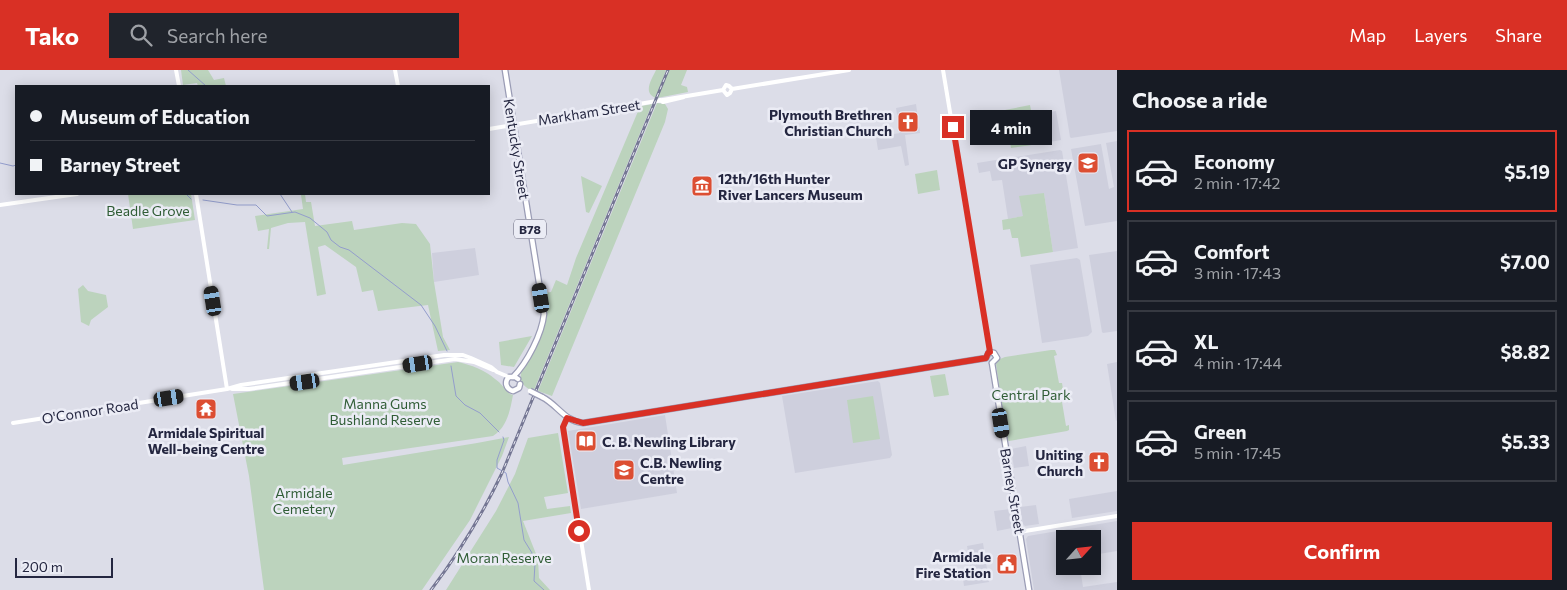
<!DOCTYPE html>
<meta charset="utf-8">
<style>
:root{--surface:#171b24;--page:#20242c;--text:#f1f3f6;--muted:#9ea1a6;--line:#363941;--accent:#d93025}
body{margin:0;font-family:Commissioner,sans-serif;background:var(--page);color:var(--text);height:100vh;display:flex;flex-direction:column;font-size:19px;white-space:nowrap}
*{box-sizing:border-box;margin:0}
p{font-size:16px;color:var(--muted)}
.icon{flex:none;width:28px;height:28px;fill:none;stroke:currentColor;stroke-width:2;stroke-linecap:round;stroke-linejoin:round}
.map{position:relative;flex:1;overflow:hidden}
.panel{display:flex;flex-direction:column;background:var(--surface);width:450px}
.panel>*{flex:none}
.top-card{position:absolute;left:15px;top:15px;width:475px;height:110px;border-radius:0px;box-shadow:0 2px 12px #0003;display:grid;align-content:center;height:110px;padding:0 15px;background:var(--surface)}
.needle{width:32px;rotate:63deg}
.fabs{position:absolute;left:1056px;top:460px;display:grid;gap:10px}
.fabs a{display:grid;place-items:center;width:45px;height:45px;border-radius:0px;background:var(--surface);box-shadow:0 2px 12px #0003;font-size:25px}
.scale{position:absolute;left:15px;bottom:12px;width:98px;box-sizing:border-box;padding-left:5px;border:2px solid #242640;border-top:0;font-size:14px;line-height:18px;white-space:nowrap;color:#242640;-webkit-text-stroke:4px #ebecf5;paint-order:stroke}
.end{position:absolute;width:22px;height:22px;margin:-11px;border:6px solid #d93025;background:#fff;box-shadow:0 0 0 2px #fff}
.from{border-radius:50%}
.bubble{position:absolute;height:35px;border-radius:0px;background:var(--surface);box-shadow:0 2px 12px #0003;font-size:16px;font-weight:700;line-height:35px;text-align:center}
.car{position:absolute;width:15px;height:30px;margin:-15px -8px;border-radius:6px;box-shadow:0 0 4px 1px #0007;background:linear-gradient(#222 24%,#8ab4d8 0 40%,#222 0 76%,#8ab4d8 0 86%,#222 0)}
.top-card b{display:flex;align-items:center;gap:18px;height:48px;font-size:19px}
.top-card b+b{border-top:1px solid var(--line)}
.top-card i{width:12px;height:12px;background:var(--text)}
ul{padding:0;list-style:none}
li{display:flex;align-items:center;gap:15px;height:82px;margin:0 10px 8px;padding:0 5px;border:2px solid var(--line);border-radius:0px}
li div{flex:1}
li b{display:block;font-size:19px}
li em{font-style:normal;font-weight:700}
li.on{border-color:var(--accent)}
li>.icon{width:45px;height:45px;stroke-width:1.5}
h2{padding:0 15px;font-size:22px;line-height:60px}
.action{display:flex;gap:10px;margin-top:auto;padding:10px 15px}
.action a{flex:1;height:58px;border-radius:0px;background:var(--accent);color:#fff;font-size:20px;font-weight:700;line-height:58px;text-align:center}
header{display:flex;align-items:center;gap:30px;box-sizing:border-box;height:70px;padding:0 25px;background:var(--accent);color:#fff}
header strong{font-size:24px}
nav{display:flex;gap:28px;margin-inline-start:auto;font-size:18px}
.search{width:350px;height:45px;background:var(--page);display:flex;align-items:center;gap:12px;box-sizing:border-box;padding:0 18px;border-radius:0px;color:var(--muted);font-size:19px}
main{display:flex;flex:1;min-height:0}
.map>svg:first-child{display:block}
.built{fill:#cecfdd}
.green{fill:#bcd3bd}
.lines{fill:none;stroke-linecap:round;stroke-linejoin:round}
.stream{stroke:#939dcc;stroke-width:1}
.primary-casing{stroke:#9a9cb5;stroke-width:7}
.secondary{stroke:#fff;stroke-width:4}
.primary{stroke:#fff;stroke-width:4.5}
.rail-casing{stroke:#747693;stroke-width:3}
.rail{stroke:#ebecf5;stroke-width:1;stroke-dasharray:4;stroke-linecap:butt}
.primary-bridge-casing{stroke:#9a9cb5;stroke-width:7;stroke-linecap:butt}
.primary-bridge{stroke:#fff;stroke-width:4.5}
.route{stroke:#d93025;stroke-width:6}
.labels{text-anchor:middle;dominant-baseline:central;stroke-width:5;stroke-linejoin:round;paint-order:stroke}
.shield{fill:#ebecf5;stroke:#606176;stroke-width:1}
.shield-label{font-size:12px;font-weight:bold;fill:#242640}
.street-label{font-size:14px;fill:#242640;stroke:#ebecf5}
.poi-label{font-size:14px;font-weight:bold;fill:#242640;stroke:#ebecf5;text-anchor:end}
.park-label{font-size:14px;fill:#305d36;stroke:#ebecf5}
</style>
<header>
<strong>Tako</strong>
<div class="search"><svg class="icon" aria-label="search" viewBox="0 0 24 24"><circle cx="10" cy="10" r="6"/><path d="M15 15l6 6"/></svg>Search here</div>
<nav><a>Map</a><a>Layers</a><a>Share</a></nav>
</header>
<main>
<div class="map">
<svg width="1117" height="520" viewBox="0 0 1117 520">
<rect width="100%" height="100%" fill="#dcdde8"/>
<!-- built -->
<path class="built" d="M 1059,0 L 1117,0 L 1117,61 L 1071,68 L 1070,67 Z
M 916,34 L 920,63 L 905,65 L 909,95 L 905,96 L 901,76 L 878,80 L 876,67 L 900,63 L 896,38 Z
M 1056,41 L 1061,70 L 1032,75 L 1028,45 Z
M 1117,71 L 1117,151 L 1085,156 L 1071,79 L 1101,74 L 1109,119 L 1114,117 L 1106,73 Z
M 1060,80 L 1062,81 L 1078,178 L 1053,182 L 1044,123 L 1023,146 L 1008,149 L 1002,110 L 992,111 L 990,101 L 979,103 L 977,93 Z
M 475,178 L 479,205 L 434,212 L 432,183 Z
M 1117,181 L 1117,261 L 1103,263 L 1102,262 L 1089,185 Z
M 1077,188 L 1080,190 L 1092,262 L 1088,266 L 1042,273 L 1030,195 Z
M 1117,292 L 1117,350 L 1116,351 L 1107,294 Z
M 878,311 L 880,313 L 892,385 L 890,388 L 795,403 L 782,326 Z
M 665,345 L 677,423 L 581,439 L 568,361 Z
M 1026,376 L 1029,396 L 1014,398 L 1011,379 Z
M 1117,421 L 1117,441 L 1072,448 L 1069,429 Z
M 1036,435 L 1039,454 L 1025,456 L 1023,454 L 1020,437 Z
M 1011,439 L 1014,456 L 1012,458 L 997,461 L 994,441 Z
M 1117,451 L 1117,481 L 1099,484 L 1100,494 L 1093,495 L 1092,469 L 1065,469 L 1065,496 L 1086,496 L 1080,497 L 1083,517 L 1117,512 L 1117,520 L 1034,520 L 1026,469 L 1028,466 Z
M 983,473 L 989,512 L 964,516 L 962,502 L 971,500 L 967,476 Z"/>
<!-- green -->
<path class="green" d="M 181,0 L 208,0 L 214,10 L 224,8 L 226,16 L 198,16 L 197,13 L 183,15 Z
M 656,0 L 666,0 L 656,28 C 642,23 652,9 656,0 Z
M 669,0 L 687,0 L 681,15 L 687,17 L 688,22 L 657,28 Z
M 657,33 L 665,34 L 668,39 L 665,52 L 552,326 L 538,321 Z
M 652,34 L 534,320 C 522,319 516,306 525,296 C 541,267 550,258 544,223 L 551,222 L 556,210 L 567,215 L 576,188 L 639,39 L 642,36 Z
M 1030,35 L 1032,45 L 1028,46 L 1032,75 L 1011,78 L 1005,40 Z
M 937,100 L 940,120 L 918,124 L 915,104 Z
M 581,106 L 602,116 L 589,143 L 586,142 Z
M 1044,123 L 1053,182 L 1021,187 L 1018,168 L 1012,168 L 1010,159 L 1003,160 L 1002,150 L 1023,146 L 1019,126 Z
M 128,124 L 191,124 L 195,150 L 133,159 Z
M 305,124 L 306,132 L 311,132 L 315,156 L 352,151 L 354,160 L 402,153 L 416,154 L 430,174 L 434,212 L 443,267 L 450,280 L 438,281 L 428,235 L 378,241 L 373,220 L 362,222 L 356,197 L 325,175 L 318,177 L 326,224 L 317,226 L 305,152 L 288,153 L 271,158 L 269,179 L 267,179 L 269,159 L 258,161 L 255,146 L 303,139 L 301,125 Z
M 83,215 L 88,221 L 106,225 L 108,237 L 91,250 L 89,256 L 81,252 L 78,219 Z
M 532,266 L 514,297 L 501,295 L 499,272 Z
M 1051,280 L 1055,280 L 1057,285 L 1054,286 L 1059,313 L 1062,313 L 1063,319 L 1060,320 L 1066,356 L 1069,355 L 1069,360 L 1067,361 L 1009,371 L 1007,370 L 996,294 L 1000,289 L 1005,287 Z
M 458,292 C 471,295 485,300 495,309 C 501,313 505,319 510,324 L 513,325 C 510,341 507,357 493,366 L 342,388 L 343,395 L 477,373 L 509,367 L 502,386 L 470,450 L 422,520 L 264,520 L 249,406 L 233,324 Z
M 945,304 L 949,325 L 934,327 L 930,306 Z
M 873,326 L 880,369 L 853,373 L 847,330 Z
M 558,363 L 568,423 L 544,427 L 547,439 L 570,436 L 571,443 L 523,451 L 538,489 L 539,508 L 550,520 L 446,520 L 496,441 L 515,404 L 528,368 Z"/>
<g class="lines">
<!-- stream -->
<path class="stream" d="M 188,0 L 206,16
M 0,93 L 13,96 L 16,95
M 136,124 L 149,124
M 186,124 L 191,129
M 280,124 L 292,142
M 203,130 L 237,135 L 256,135 L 267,146 L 295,142 L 310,148 L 327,162 L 331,170 L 340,177 L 349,180 L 421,235 L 435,256 L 447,281
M 451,296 L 456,326 L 465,335 L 480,343 L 499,362
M 503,367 L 504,370 L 497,390 L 497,398 L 506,403 L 508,412 L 518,433 L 524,470 L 532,483 L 535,493 L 534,511 L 544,520"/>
<!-- primary casing -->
<g class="primary-casing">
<path id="primary" d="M 505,0 L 544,244 C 542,264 527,293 513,307
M 986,288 L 989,282 L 994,283 L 997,288 L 992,293
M 992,293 L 1029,520
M 518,309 L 515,307 L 509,307 C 504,312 506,319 513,321 L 519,318 L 520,314
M 542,327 C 558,335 564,351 583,353 L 986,288"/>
</g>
<!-- secondary -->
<path class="secondary" d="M 176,0 L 179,16
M 395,0 L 398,16
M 943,0 L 990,282
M 732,19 L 849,0
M 723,20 L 727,25 L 730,23 L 732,19
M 723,20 L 726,15 L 729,16 L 732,19
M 660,30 L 663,32 L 684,27
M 489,59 C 567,46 645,33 723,20
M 196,124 L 227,319
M 0,135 L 77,124
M 232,319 L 249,319 L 455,289 L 474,292 L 493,300
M 567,348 L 563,357 L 589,520
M 13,353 L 227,319 L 241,315 L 444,285 L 463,285 L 471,288 L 491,297 L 497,302 L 509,307
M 1019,462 L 1117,446"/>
<!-- primary -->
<use href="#primary" class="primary"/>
<!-- rail casing -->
<g class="rail-casing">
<path id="rail" d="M 431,520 C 459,483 482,445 502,403 L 668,0"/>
</g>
<!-- rail -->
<use href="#rail" class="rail"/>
<!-- primary-bridge casing -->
<g class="primary-bridge-casing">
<path id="primary-bridge" d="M 530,321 L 542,327"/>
</g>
<!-- primary-bridge -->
<use href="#primary-bridge" class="primary-bridge"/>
</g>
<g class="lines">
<!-- route -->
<path class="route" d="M 579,461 L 563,357 L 567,348 L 583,353 L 986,288 L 988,283 L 990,282 L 953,57"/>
</g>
<!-- icons -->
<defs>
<g id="church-square" transform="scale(1.125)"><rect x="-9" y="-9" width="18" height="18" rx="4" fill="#dc4e32" stroke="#ebecf5"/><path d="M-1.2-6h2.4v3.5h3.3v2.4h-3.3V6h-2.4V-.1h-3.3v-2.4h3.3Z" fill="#fff"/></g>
<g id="university-square" transform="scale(1.125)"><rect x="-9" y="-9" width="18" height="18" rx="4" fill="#dc4e32" stroke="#ebecf5"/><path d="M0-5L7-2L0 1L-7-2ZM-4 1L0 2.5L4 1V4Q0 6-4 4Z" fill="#fff"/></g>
<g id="museum-square" transform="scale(1.125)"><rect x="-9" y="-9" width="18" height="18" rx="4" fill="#dc4e32" stroke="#ebecf5"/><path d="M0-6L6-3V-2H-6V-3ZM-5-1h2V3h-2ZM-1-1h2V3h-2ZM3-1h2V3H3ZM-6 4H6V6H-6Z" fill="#fff"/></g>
<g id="temple-square" transform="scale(1.125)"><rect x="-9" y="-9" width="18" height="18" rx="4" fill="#dc4e32" stroke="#ebecf5"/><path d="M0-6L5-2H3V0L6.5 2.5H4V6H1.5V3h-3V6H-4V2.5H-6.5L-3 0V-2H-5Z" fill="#fff"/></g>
<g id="library-square" transform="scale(1.125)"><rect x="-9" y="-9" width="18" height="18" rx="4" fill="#dc4e32" stroke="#ebecf5"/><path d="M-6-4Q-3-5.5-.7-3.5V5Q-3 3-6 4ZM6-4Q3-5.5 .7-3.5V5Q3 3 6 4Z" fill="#fff"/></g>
<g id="civic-square" transform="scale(1.125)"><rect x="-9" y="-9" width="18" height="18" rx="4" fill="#dc4e32" stroke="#ebecf5"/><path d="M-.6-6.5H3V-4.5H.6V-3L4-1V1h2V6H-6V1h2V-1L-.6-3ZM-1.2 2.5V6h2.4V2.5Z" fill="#fff"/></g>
</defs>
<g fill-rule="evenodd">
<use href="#church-square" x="908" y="52"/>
<use href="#university-square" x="1088" y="93"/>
<use href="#museum-square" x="702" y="116"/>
<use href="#temple-square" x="206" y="339"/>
<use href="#library-square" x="586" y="371"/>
<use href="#church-square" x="1099" y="392"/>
<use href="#university-square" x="624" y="400"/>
<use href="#civic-square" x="1007" y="494"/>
</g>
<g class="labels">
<!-- shield labels -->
<rect class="shield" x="514" y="149.5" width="32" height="19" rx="4"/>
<g class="shield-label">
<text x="530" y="159">B78</text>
</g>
<!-- street labels -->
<g class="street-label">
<text transform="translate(589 42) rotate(-9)">Markham Street</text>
<text transform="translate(517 79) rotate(81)">Kentucky Street</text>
<text transform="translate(90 341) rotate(-9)">O'Connor Road</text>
<text transform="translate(1013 421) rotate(80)">Barney Street</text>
</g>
<!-- poi labels -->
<g class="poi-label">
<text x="892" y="44">Plymouth Brethren<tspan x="892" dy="16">Christian Church</tspan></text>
<text x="1072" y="93">GP Synergy</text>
<text x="718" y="108" text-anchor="start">12th/16th Hunter<tspan x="718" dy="16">River Lancers Museum</tspan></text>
<text x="206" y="362" text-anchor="middle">Armidale Spiritual<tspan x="206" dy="16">Well-being Centre</tspan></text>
<text x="602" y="371" text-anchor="start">C. B. Newling Library</text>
<text x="1083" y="384">Uniting<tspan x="1083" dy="16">Church</tspan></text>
<text x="640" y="392" text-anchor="start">C.B. Newling<tspan x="640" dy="16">Centre</tspan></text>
<text x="991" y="486">Armidale<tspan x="991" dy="16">Fire Station</tspan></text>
</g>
<!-- park labels -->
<g class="park-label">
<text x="148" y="140">Beadle Grove</text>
<text x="1031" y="324">Central Park</text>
<text x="385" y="333">Manna Gums<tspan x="385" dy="16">Bushland Reserve</tspan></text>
<text x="304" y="422">Armidale<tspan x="304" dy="16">Cemetery</tspan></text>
<text x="504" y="487">Moran Reserve</text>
</g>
</g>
</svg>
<div class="fabs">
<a><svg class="needle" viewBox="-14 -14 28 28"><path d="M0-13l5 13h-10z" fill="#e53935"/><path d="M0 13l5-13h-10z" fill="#9ea1a6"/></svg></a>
</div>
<div class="scale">200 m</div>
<i class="end from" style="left:579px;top:461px"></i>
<i class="end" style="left:953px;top:57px"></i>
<div class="bubble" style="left:970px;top:40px;width:82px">4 min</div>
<i class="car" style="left:541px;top:228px;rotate:351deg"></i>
<i class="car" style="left:213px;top:231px;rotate:351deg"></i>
<i class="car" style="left:418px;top:294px;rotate:261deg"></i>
<i class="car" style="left:305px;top:312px;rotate:262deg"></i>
<i class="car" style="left:169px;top:328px;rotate:81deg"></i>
<i class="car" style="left:1001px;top:353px;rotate:171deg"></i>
<div class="top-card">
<b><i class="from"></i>Museum of Education</b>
<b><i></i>Barney Street</b>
</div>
</div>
<section class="panel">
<h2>Choose a ride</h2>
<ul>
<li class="on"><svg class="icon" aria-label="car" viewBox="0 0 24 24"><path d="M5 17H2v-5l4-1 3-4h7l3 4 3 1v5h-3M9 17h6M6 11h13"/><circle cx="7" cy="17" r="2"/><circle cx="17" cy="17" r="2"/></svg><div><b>Economy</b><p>2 min · 17:42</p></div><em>$5.19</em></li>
<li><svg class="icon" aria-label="car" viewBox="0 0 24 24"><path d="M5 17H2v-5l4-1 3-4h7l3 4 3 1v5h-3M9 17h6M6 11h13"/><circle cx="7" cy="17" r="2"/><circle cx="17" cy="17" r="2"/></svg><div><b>Comfort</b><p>3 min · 17:43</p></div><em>$7.00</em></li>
<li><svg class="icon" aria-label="car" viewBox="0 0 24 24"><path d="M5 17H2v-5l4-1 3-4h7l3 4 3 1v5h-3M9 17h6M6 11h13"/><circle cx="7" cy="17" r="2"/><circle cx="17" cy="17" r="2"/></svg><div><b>XL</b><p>4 min · 17:44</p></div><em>$8.82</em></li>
<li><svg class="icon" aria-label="car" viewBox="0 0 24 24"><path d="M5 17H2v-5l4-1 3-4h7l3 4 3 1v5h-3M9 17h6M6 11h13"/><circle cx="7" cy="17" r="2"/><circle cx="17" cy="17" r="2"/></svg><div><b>Green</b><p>5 min · 17:45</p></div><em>$5.33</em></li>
</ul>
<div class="action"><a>Confirm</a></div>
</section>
</main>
